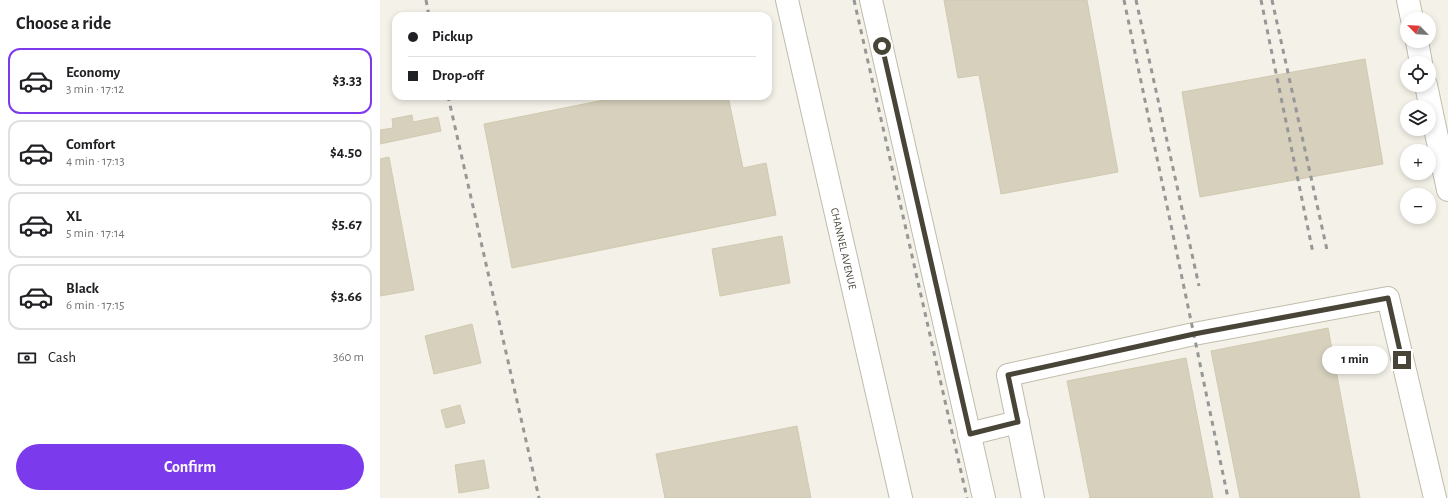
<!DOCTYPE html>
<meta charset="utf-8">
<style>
:root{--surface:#fff;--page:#f6f6f6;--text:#202124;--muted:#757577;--line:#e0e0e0;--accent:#7c3aed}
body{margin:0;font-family:"Alegreya Sans",sans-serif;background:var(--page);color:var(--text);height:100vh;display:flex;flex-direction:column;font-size:15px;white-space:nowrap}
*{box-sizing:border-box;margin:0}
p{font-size:13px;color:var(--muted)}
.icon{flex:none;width:22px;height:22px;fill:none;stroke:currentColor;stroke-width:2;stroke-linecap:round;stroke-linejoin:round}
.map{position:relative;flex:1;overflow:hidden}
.sheet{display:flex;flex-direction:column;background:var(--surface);width:380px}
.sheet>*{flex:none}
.guide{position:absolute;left:12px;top:12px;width:380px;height:88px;border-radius:12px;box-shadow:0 2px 6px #0003;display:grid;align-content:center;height:88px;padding:0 16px;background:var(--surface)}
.needle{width:26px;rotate:294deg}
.fabs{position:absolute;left:1020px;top:12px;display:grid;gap:8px}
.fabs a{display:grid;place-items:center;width:36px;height:36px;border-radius:50%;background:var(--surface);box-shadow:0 2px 6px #0003;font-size:20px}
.end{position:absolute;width:18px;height:18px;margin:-9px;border:5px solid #484437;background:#fff;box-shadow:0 0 0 2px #fff}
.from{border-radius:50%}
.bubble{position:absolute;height:28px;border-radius:14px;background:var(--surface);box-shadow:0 2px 6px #0003;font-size:13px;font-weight:700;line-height:28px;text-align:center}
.guide b{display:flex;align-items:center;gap:14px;height:38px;font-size:15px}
.guide b+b{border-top:1px solid var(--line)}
.guide i{width:10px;height:10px;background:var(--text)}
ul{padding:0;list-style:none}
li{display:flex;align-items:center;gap:12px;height:66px;margin:0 8px 6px;padding:0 8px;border:2px solid var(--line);border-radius:12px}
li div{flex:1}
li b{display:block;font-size:15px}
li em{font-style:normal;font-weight:700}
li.current{border-color:var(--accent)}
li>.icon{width:36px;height:36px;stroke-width:1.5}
h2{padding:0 16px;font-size:18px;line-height:48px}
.pay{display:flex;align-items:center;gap:10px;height:44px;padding:0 16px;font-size:15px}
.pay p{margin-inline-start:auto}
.action{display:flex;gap:8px;margin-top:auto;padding:8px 16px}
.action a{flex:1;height:46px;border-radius:24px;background:var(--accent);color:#fff;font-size:16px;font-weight:700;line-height:46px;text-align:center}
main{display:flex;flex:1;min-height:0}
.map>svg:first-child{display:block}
.building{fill:#d6d0bd;stroke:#d1c9b0}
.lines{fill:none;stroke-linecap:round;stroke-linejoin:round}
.minor-casing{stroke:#c0bcab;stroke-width:24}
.minor{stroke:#fff;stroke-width:22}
.rail{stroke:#979797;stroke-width:3;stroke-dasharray:5 5;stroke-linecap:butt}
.route{stroke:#484437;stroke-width:5}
.labels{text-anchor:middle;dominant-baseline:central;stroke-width:3.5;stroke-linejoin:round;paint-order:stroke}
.street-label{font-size:11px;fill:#484437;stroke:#fff}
</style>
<main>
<section class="sheet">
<h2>Choose a ride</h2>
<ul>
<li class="current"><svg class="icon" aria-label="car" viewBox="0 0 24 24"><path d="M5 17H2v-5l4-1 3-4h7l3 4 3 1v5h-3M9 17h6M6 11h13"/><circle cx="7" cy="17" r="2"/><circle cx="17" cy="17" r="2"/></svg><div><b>Economy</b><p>3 min · 17:12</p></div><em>$3.33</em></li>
<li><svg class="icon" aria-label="car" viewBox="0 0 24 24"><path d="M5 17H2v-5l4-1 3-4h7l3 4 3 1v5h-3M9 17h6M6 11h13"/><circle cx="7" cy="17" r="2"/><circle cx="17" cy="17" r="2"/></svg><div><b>Comfort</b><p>4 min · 17:13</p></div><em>$4.50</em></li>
<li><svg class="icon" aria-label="car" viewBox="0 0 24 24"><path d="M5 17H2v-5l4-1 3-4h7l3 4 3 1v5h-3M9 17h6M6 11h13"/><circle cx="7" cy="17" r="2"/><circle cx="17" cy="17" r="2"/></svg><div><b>XL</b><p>5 min · 17:14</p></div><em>$5.67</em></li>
<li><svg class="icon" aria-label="car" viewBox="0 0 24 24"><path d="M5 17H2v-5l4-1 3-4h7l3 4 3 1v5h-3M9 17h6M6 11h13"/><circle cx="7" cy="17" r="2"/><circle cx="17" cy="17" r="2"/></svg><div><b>Black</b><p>6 min · 17:15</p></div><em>$3.66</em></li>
</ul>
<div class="pay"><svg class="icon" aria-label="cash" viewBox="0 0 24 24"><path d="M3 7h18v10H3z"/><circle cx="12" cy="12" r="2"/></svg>Cash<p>360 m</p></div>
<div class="action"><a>Confirm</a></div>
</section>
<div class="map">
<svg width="1068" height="498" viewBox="0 0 1068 498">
<rect width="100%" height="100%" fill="#f4f2e8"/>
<!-- building -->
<path class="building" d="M 564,0 L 707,0 L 738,172 L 621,194 L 599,75 L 578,78 Z
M 985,59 L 1003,164 L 820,197 L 802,92 Z
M 244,96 L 348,96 L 363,168 L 386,163 L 396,215 L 132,268 L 104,124 Z
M 32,115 L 33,122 L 58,117 L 61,131 L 0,144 L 0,130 L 13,128 L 12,119 Z
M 9,157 L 34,290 L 0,296 L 0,159 Z
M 402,236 L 410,283 L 340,296 L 332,249 Z
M 92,324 L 101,363 L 54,374 L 45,336 Z
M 948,328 L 980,498 L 860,498 L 831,351 Z
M 806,358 L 833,498 L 710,498 L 687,381 Z
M 80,405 L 85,423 L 66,428 L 61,410 Z
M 417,426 L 431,498 L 285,498 L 276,454 Z
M 104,460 L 109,488 L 79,493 L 75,465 Z"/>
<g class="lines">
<!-- minor casing -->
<g class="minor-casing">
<g id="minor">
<path id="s1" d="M 407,0 L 521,498"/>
<path d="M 491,0 L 604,498"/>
<path d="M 1028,0 L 1032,19"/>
<path d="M 1037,41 L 1041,63"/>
<path d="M 1046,85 L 1068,190"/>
<path d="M 589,434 L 638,422"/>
<path d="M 653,498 L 628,375 L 814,334 L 1008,298 L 1055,498"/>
</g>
</g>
<!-- minor -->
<use href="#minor" class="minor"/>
<!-- rail -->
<path class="rail" d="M 46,0 L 49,16
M 474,0 L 587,498
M 744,0 L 848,498
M 756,0 L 819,286
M 881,0 L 933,253
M 892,0 L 947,250
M 68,96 L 159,498"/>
</g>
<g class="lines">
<!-- route -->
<path class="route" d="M 502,46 L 590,434 L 638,422 L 628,375 L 814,334 L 1008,298 L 1022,360"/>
</g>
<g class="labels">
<!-- street labels -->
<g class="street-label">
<text stroke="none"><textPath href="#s1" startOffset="255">CHANNEL AVENUE</textPath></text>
</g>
</g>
</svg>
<div class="fabs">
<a><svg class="needle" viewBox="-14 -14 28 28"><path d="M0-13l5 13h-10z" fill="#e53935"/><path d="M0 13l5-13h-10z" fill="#757577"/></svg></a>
<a><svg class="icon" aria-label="locate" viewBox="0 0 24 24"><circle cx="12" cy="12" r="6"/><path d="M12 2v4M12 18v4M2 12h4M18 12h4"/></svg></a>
<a><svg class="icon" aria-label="layers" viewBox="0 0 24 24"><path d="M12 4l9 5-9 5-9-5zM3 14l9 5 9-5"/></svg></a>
<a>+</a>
<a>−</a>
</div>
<i class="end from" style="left:502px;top:46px"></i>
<i class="end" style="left:1022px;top:360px"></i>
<div class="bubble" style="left:942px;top:346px;width:66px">1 min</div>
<div class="guide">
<b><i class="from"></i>Pickup</b>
<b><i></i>Drop-off</b>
</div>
</div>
</main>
